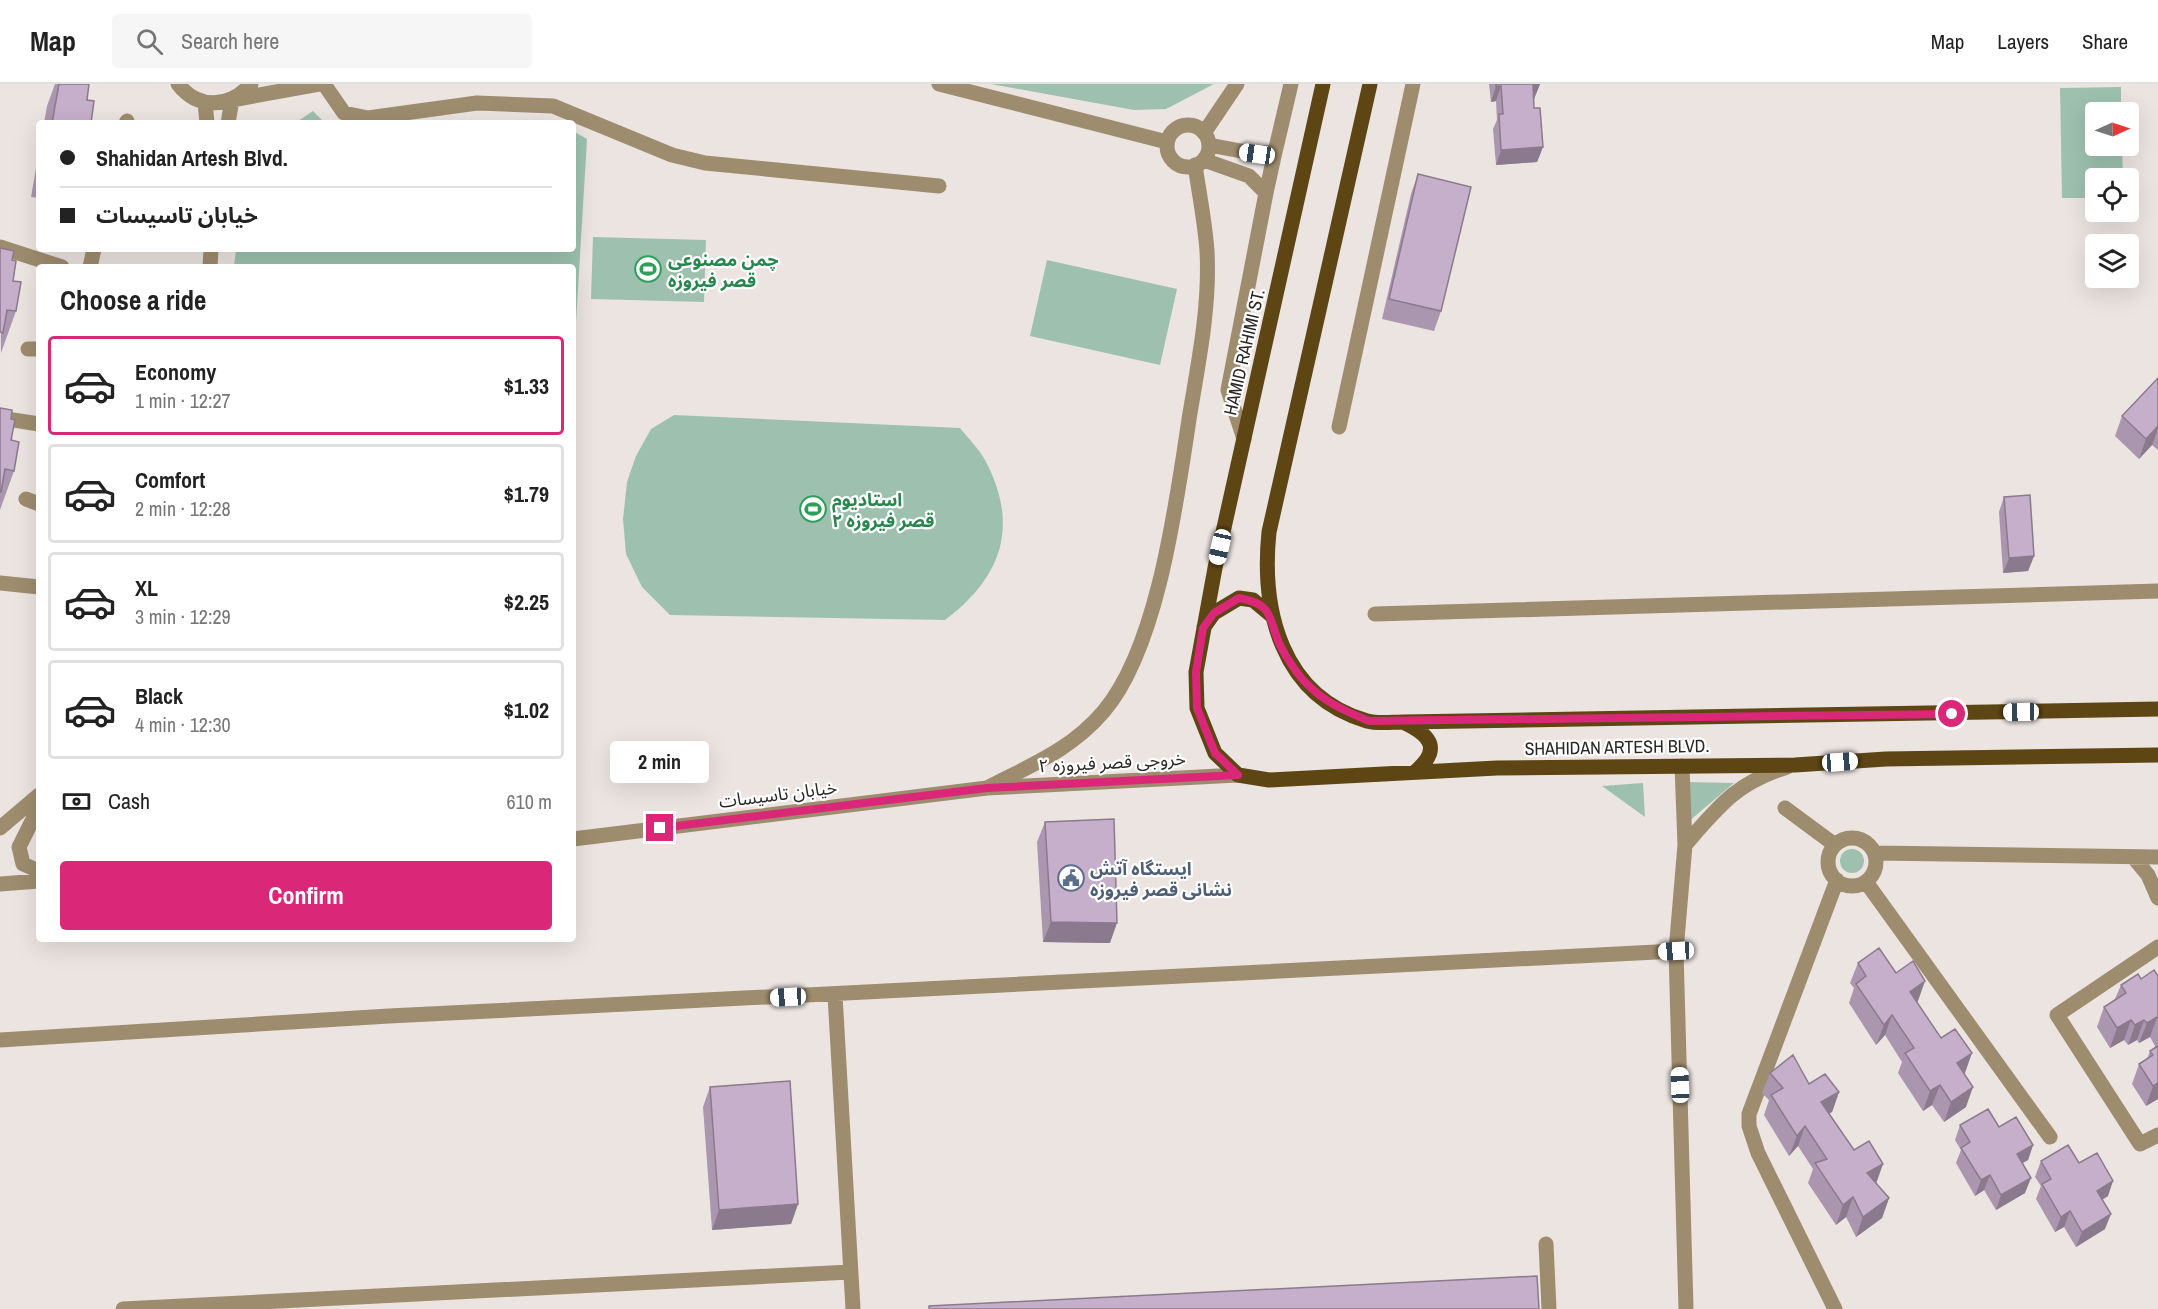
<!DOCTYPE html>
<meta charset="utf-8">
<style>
:root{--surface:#fff;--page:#f6f6f6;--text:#222;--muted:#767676;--line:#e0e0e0;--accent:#db2777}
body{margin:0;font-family:"Archivo Narrow","Noto Sans Arabic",sans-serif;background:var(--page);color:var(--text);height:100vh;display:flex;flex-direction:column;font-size:22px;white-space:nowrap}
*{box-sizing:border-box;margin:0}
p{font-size:20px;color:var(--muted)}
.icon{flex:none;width:33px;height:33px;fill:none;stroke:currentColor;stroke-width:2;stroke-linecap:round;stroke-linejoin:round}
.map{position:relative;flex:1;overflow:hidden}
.details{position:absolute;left:36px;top:180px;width:540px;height:678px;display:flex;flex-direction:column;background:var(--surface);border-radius:6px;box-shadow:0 6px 24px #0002}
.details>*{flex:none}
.hud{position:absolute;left:36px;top:36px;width:540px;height:132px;border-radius:6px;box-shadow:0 6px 24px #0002;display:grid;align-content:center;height:132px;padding:0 24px;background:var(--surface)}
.needle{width:39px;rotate:87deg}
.controls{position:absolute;left:2085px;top:18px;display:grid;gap:12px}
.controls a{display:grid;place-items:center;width:54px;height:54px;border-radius:6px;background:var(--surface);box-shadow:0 6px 24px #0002;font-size:30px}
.end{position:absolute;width:27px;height:27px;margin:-14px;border:8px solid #db2777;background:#fff;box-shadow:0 0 0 3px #fff}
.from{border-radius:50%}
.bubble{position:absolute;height:42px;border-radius:6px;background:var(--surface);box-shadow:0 6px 24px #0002;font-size:20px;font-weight:700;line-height:42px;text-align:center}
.car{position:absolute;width:18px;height:36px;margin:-18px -9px;border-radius:8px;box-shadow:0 0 4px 2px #0007;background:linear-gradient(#fff 24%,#345 0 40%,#fff 0 76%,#345 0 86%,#fff 0)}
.hud b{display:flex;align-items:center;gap:21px;height:57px;font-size:22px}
.hud b+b{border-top:2px solid var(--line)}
.hud i{width:15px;height:15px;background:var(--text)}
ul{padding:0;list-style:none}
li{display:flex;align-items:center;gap:18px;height:99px;margin:0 12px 9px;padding:0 12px;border:3px solid var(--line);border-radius:6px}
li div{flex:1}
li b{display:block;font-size:22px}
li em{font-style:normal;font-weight:700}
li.current{border-color:var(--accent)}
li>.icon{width:54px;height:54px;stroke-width:1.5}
h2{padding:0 24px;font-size:27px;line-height:72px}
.pay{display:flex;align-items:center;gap:15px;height:66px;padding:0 24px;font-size:22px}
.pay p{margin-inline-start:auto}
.button{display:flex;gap:12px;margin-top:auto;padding:12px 24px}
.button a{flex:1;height:69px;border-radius:6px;background:var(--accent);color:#fff;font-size:24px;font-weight:700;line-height:69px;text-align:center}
header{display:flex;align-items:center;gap:36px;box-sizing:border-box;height:84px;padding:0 30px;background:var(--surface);border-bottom:2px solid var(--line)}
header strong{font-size:28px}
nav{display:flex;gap:33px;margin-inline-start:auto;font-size:21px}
.search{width:420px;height:54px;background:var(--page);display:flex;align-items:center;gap:15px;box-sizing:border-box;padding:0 21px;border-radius:6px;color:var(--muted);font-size:22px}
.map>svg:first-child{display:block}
.green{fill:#9ec1af}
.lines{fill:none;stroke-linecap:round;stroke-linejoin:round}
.minor{stroke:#9e8c6e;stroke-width:15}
.major{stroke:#5e4514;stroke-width:15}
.wall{fill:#aa96ae}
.shaded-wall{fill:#8b7a8d}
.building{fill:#c6afca;stroke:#8b7a8d;stroke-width:1.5}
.route{stroke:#db2777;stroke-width:8}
.labels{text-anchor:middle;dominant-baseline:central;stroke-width:4.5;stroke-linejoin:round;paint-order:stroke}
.leisure-label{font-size:18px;font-weight:bold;fill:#27864d;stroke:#fff;text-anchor:start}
.street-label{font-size:18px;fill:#292726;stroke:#fff}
.service-label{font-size:18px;font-weight:bold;fill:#4e5e75;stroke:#fff;text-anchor:start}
</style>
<header>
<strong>Map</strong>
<div class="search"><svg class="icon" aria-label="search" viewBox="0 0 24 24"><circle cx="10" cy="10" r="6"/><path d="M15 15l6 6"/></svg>Search here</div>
<nav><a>Map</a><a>Layers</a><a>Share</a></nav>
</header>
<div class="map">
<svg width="2158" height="1225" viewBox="0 0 2158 1225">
<rect width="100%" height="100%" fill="#ebe4e1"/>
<!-- green -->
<path class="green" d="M 991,0 L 1214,0 L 1166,25 L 1134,26 Z
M 2121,3 L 2121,28 L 2096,28 L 2096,62 L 2122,62 L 2123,94 L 2096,94 L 2095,114 L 2062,114 L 2060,4 Z
M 313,27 L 325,39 L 295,39 Z
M 573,47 L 587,55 L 573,288 L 573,183 L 234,183 L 236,165 L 573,165 Z
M 593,153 L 706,156 L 704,218 L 591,215 Z
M 1047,176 L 1177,205 L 1160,281 L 1030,252 Z
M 674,331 L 960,344 C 968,354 979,365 985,376 C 1020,442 1002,493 945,536 L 670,531 L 642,503 L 626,470 L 623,435 L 627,398 L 636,372 L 651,345 Z
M 1687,698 L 1734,699 L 1688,738 Z
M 1643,699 L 1645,733 L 1602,702 Z
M1840 777a12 12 0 1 1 24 0a12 12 0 1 1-24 0Z"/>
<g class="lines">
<!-- minor -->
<path class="minor" d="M 178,0 C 198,26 230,24 251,0
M 324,0 L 344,29 L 368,34 L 477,19 L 553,22 L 672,71 L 705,79 L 939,102
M 939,0 L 1167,58
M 205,18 L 207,39
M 126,39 L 127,37
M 228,39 L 232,16 L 319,0
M1167 62a21 21 0 1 1 42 0a21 21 0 1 1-42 0Z
M 1204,49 L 1237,0
M 1209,61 L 1257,70 L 1275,68 L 1291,0
M 1204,76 L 1249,92 L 1266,109 L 1228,306 L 1244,355
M 1266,109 L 1275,68
M 0,163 L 62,183
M 90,183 L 94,165
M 210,183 L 211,165
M 28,265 L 39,265
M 0,334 L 39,340
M 1339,343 L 1413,0
M 26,415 L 39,420
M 0,499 L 39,503
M 1375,530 L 2158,507
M 1682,682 L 1685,761 L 1676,867 L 1686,1225
M 987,704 C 1031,681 1071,666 1104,627 C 1159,562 1177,413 1190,329 C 1199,276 1210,220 1207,167 C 1205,138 1199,109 1195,81
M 39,723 L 19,763 L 23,780 L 39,787
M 1785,724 L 1835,761
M 0,744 L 39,711
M1828 778a24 24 0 1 1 48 0a24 24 0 1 1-48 0Z
M 573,755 L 987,704 L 1238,691
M 1685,761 C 1719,722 1736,699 1787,683
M 1875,769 L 2158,773
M 2133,773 L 2148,791 L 2158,814
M 1866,798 L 2050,1053
M 0,800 L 39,797
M 2158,863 L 2057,931 L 2140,1060 L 2158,1051
M 835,911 L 853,1225
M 0,956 L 389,932 L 1676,867
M 1546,1160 L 1549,1225
M 123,1225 L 850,1188
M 1835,1225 L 1758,1069 L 1749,1042 L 1749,1030 L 1837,796"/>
<!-- major -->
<path class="major" d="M 1323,0 L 1215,484 L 1196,588 L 1197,624 L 1215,669 L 1238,691 L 1269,696 L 1497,684 L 1795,681 L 1886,675 L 2158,671
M 1370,0 L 1269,448 C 1261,526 1281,612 1367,637 C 1378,640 1392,638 1404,638 L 2158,625
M 1204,543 L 1214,529 L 1239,514 L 1253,516 L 1271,531
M 1405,639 C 1432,652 1441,666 1415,688"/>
</g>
<!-- wall -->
<path class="wall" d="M 55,0 L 89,0 L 87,16 L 91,39 L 44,39 L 47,22 Z
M 1489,0 L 1540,0 L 1534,15 L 1534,24 L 1543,63 L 1537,78 L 1496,81 L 1493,45 L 1497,36 L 1496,17 L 1491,18 Z
M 39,67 L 39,114 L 31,113 Z
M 1418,90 L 1441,227 L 1434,247 L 1382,235 L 1411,110 Z
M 0,164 L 12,176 L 16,227 L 1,269 Z
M 2158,294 L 2158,366 L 2152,361 L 2139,375 L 2115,352 L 2122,332 Z
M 0,324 L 11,335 L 14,387 L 0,426 Z
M 2004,413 L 2034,472 L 2028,487 L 2003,489 L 1999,428 Z
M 1045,738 L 1110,859 L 1043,858 L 1037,758 Z
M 1858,879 L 1896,889 L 1918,917 L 1917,918 L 1964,990 L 1966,1023 L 1944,1038 L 1932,1021 L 1923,1027 L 1898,989 L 1902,978 L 1885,951 L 1876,961 L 1849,919 L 1854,904 L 1850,899 Z
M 2158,892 L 2158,1015 L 2146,1022 L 2132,1000 L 2139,980 L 2147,975 L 2150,967 L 2154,964 L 2155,962 L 2150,953 L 2139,959 L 2137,956 L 2128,961 L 2124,956 L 2110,964 L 2097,943 L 2104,923 L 2115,915 L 2121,901 L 2141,895 Z
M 1770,989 L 1839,1008 L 1832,1028 L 1829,1029 L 1876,1099 L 1889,1114 L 1882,1134 L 1856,1153 L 1846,1133 L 1836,1141 L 1808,1099 L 1813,1085 L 1798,1062 L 1789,1072 L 1764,1031 L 1769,1016 L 1762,1009 Z
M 710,1003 L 798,1120 L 791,1140 L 712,1146 L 703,1023 Z
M 1960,1041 L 1999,1043 L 2033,1061 L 2028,1076 L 2022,1079 L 2025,1109 L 1996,1126 L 1984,1106 L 1975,1112 L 1956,1079 L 1961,1066 L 1955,1056 Z
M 2041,1077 L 2079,1079 L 2108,1112 L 2102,1116 L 2105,1145 L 2076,1163 L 2064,1143 L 2055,1148 L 2036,1115 L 2041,1102 L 2035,1093 Z"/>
<!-- shaded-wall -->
<path class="shaded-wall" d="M 1540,0 L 1534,15 L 1527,16 L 1533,1 Z
M 1496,2 L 1501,2 L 1496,17 L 1491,18 Z
M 1543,63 L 1537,78 L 1496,81 L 1501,66 Z
M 2158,342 L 2158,345 L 2152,361 L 2139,375 L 2146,355 Z
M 2034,472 L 2028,487 L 2003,489 L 2009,474 Z
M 1051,838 L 1117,839 L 1110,859 L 1043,858 Z
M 1925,897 L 1918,917 L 1903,928 L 1910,908 Z
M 1892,931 L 1885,951 L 1876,961 L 1884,941 Z
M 2157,933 L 2150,953 L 2139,959 L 2147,939 Z
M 2131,936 L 2124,956 L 2110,964 L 2117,944 Z
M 2144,936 L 2137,956 L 2128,961 L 2135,941 Z
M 1972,969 L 1965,989 L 1950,999 L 1957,979 Z
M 2158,999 L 2158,1015 L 2146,1022 L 2153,1002 Z
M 1940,1001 L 1932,1021 L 1923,1027 L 1930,1007 Z
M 1973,1003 L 1966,1023 L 1944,1038 L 1951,1018 Z
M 1839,1008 L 1832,1028 L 1814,1038 L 1821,1018 Z
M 1805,1042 L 1798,1062 L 1789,1072 L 1797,1052 Z
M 2033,1061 L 2028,1076 L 2011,1086 L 2017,1070 Z
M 1883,1080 L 1876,1100 L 1867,1089 Z
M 1990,1091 L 1984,1106 L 1975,1112 L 1981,1096 Z
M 2031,1094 L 2025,1109 L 1996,1126 L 2001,1111 Z
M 2113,1097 L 2108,1112 L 2092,1122 L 2097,1107 Z
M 1853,1113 L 1846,1133 L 1836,1141 L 1843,1121 Z
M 1889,1114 L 1882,1134 L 1856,1153 L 1863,1133 Z
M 798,1120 L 791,1140 L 712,1146 L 719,1126 Z
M 2070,1127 L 2064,1143 L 2055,1148 L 2061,1133 Z
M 2111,1130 L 2105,1145 L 2076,1163 L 2082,1148 Z"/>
<!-- building -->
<path class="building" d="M 59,0 L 89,0 L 87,16 L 94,17 L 91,39 L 52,39 Z
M 1496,0 L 1540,0 L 1533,1 L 1534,24 L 1540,24 L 1543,63 L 1501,66 L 1499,30 L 1503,30 L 1501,2 L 1496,2 Z
M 1418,90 L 1471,103 L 1441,227 L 1389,215 Z
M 0,164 L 14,167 L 12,176 L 16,177 L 13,197 L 21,198 L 16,227 L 7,226 L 3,249 L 0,248 Z
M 2158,294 L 2158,342 L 2146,355 L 2122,332 Z
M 0,324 L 12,326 L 11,335 L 15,336 L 11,356 L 19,358 L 14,387 L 5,385 L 1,408 L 0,408 Z
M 2030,411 L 2034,472 L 2009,474 L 2004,413 Z
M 1114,735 L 1117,839 L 1051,838 L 1045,738 Z
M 1879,864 L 1896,889 L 1913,877 L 1925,897 L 1910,908 L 1941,954 L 1955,945 L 1972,969 L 1957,979 L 1973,1003 L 1951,1018 L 1940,1001 L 1930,1007 L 1905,969 L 1914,964 L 1892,931 L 1884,941 L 1856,900 L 1866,892 L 1858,879 Z
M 2154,886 L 2158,892 L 2158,935 L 2157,933 L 2147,939 L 2144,936 L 2135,941 L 2131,936 L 2117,944 L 2104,923 L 2126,909 L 2121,901 L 2138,890 L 2141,895 Z
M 2158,962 L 2158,999 L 2153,1002 L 2139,980 L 2153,971 L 2150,967 Z
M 1793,971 L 1809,1000 L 1825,990 L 1839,1008 L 1821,1018 L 1854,1066 L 1869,1057 L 1883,1080 L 1867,1089 L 1889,1114 L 1863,1133 L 1853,1113 L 1843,1121 L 1815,1079 L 1827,1075 L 1805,1042 L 1797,1052 L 1771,1011 L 1783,1004 L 1770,989 Z
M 790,997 L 798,1120 L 719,1126 L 710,1003 Z
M 1988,1025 L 1999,1043 L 2016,1033 L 2033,1061 L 2017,1070 L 2031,1094 L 2001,1111 L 1990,1091 L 1981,1096 L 1961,1064 L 1970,1058 L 1960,1041 Z
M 2068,1061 L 2079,1079 L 2097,1069 L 2113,1097 L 2097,1107 L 2111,1130 L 2082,1148 L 2070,1127 L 2061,1133 L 2042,1100 L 2051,1095 L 2041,1077 Z
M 1537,1192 L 1539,1225 L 929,1225 L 929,1222 Z"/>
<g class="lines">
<!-- route -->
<path class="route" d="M 660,744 L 987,704 L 1238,691 L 1215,669 L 1197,624 L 1196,588 L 1203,544 L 1214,529 L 1239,514 C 1274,520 1268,534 1280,561 C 1286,573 1297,590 1306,599 C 1324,618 1345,627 1369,637 L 1952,630"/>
</g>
<!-- icons -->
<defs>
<g id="stadium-ring" transform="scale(1.35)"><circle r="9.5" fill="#fff" stroke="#2e9e5b" stroke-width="1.5"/><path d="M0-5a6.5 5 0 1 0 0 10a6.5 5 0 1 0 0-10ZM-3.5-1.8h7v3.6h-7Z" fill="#2e9e5b"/></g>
<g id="civic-ring" transform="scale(1.35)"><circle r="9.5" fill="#fff" stroke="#5c6f8a" stroke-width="1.5"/><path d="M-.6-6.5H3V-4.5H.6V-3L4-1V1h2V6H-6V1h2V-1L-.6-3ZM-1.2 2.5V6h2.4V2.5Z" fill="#5c6f8a"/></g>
</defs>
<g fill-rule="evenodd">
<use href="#stadium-ring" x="648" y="185"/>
<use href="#stadium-ring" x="813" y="425"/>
<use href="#civic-ring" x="1071" y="794"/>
</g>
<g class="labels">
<!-- leisure labels -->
<g class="leisure-label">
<text x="668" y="175">چمن مصنوعی<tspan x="668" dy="21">قصر فیروزه</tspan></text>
<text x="832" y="415">استادیوم<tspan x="832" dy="21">قصر فیروزه ۲</tspan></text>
</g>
<!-- street labels -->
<g class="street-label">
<text transform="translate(1244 268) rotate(-77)">HAMID RAHIMI ST.</text>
<text transform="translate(1617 663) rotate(-1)">SHAHIDAN ARTESH BLVD.</text>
<text transform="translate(1112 678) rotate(-3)">خروجی قصر فیروزه ۲</text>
<text transform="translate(778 710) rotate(-7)">خیابان تاسیسات</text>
</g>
<!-- service labels -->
<g class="service-label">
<text x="1090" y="784">ایستگاه آتش<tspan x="1090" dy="21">نشانی قصر فیروزه</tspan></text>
</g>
</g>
</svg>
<div class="controls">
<a><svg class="needle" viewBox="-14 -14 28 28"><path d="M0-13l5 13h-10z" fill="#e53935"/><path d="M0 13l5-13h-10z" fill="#767676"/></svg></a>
<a><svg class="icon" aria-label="locate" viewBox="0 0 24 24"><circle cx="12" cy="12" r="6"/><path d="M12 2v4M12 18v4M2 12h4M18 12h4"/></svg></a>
<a><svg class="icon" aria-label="layers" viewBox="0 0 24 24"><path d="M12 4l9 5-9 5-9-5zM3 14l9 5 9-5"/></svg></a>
</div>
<i class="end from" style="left:1952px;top:630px"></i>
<i class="end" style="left:660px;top:744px"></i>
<div class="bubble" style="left:610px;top:657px;width:99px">2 min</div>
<i class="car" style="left:1257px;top:70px;rotate:278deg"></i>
<i class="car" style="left:1220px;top:463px;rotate:193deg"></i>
<i class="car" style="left:2021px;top:628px;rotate:269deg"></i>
<i class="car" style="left:1840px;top:678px;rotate:86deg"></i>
<i class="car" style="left:1676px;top:867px;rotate:267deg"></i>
<i class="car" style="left:788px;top:913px;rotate:267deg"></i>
<i class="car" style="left:1680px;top:1001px;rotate:358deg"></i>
<div class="hud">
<b><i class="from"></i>Shahidan Artesh Blvd.</b>
<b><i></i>خیابان تاسیسات</b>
</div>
<section class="details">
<h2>Choose a ride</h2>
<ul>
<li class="current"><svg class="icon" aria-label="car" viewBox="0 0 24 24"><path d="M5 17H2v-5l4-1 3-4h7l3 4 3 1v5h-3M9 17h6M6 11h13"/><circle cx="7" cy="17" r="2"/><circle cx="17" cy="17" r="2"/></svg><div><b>Economy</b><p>1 min · 12:27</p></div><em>$1.33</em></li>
<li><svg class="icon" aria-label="car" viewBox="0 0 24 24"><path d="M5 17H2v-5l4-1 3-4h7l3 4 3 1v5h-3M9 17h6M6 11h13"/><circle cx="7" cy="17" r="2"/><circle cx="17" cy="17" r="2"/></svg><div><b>Comfort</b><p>2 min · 12:28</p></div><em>$1.79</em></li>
<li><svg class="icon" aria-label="car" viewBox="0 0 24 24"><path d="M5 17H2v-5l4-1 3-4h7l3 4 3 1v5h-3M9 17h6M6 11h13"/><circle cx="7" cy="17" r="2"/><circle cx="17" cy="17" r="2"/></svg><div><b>XL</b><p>3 min · 12:29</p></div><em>$2.25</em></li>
<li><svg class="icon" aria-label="car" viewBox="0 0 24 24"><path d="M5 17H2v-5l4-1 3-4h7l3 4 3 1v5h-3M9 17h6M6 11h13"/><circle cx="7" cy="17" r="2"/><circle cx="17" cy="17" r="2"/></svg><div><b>Black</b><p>4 min · 12:30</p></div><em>$1.02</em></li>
</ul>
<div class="pay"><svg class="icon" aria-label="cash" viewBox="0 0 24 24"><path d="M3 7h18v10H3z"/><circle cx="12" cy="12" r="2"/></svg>Cash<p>610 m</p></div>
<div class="button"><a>Confirm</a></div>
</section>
</div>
